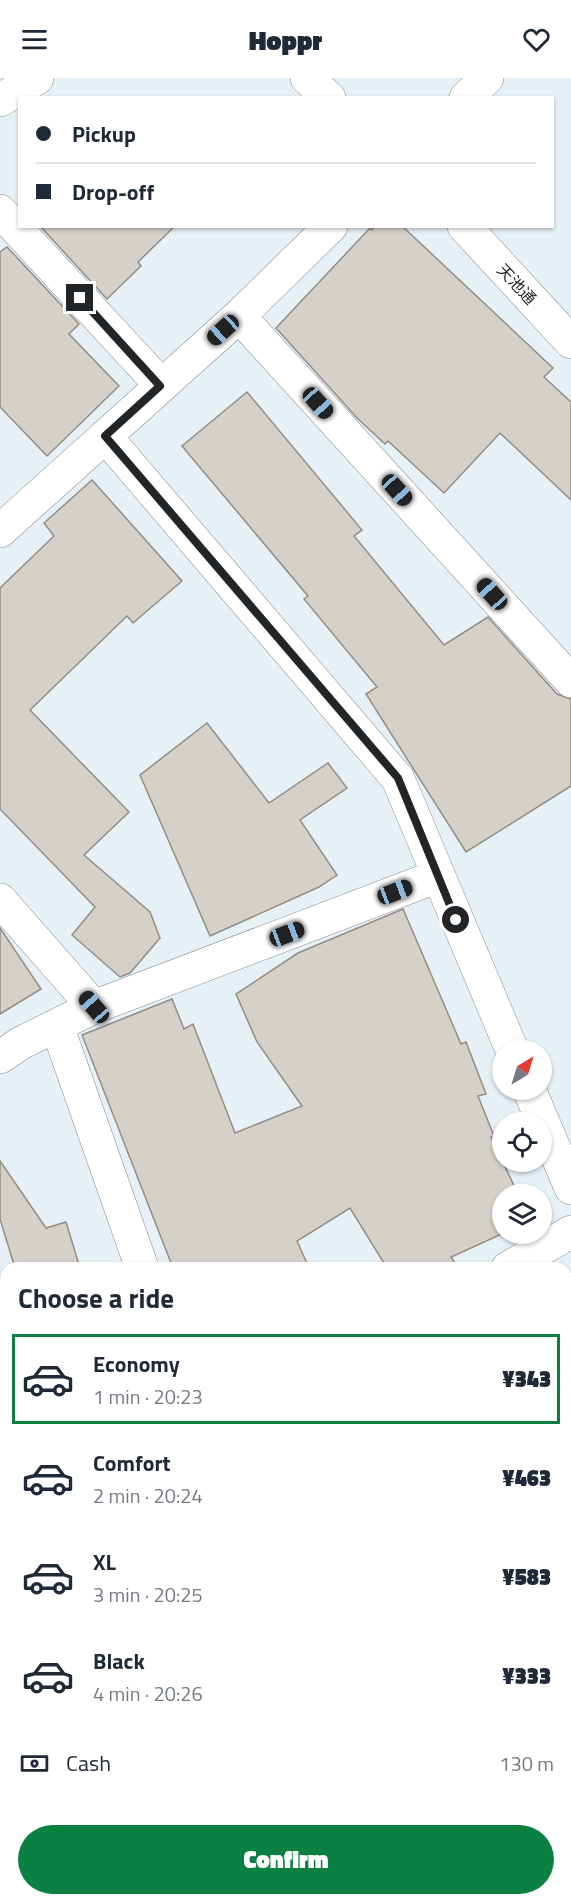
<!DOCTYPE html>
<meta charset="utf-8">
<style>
:root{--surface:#fff;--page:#f6f6f7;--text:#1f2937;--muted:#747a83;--line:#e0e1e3;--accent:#0b8043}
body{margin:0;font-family:"Titillium Web","Noto Sans JP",sans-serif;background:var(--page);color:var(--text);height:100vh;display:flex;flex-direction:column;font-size:22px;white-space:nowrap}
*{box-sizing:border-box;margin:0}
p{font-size:20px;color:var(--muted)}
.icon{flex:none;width:33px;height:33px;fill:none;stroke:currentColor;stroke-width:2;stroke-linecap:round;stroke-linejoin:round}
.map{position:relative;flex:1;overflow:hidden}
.side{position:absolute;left:0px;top:1184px;width:572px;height:644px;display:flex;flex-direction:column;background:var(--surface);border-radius:18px 18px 0 0;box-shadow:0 2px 4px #0004}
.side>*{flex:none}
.banner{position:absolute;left:18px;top:18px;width:536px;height:132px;border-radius:0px;box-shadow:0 2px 4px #0004;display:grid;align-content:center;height:132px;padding:0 18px;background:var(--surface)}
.needle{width:39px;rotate:38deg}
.buttons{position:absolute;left:492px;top:962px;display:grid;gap:12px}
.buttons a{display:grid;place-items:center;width:60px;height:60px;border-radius:50%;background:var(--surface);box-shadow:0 2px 4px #0004;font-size:30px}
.end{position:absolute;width:27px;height:27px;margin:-14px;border:8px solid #212528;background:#fff;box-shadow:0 0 0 3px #fff}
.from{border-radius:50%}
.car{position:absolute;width:18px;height:36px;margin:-18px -9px;border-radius:8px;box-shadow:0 0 4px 2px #0007;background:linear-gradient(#222 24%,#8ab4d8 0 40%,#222 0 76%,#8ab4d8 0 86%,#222 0)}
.banner b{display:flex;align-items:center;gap:21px;height:57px;font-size:22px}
.banner b+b{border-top:2px solid var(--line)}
.banner i{width:15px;height:15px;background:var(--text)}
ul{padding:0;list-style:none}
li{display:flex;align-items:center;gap:18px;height:90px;margin:0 12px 9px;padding:0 6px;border:3px solid transparent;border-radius:0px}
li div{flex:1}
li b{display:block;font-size:22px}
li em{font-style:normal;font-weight:800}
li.current{border-color:var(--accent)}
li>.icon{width:54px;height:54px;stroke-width:1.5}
h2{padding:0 18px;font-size:27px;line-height:72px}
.pay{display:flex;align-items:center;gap:15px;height:66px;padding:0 18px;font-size:22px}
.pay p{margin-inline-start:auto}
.action{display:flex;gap:12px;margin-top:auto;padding:12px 18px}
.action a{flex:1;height:69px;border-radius:36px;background:var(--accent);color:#fff;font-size:24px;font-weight:800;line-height:69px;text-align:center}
header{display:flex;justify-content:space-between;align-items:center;height:78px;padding:0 18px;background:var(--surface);font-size:27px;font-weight:800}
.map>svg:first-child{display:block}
.building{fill:#d6d1c8;stroke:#928d84;stroke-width:1.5}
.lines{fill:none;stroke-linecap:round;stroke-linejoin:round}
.street-casing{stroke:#828b91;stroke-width:34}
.secondary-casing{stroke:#828b91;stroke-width:34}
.street{stroke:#fff;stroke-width:33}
.secondary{stroke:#fff;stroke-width:33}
.route{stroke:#212528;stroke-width:8}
.labels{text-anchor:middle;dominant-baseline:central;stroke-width:6;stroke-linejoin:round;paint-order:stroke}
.street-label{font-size:16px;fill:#212528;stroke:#fff}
</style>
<header><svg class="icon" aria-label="menu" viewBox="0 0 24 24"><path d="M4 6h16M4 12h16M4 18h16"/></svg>Hoppr<svg class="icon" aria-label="heart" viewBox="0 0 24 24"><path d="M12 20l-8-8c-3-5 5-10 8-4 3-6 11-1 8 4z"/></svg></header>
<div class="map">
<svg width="571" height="1826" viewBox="0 0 571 1826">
<rect width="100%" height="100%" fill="#e6f0f7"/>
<!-- building -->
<path class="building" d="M 40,148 L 175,148 L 138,184 L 141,188 L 107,221 Z
M 375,148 L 402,148 L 553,290 L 544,299 L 571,324 L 571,422 L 500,355 L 444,415 L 388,363 L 385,366 L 357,340 L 276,250 L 370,150 L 372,152 Z
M 7,169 L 79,246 L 69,256 L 119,308 L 47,378 L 0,329 L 0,174 Z
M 247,314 L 362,452 L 354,458 L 444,567 L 488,539 L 557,616 L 571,621 L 571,708 L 466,774 L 366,616 L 377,609 L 304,521 L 308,518 L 182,368 Z
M 92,402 L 182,503 L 133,545 L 127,538 L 30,632 L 129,734 L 84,777 L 150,834 L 160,860 L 130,895 L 120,899 L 72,857 L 95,829 L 0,731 L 0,510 L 54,458 L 44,445 Z
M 207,645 L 269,725 L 328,685 L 347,710 L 300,742 L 337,797 L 319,809 L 210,858 L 140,697 Z
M 403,831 L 461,966 L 466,964 L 486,1016 L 478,1018 L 494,1058 L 491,1059 L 518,1116 L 502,1116 L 504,1155 L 451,1179 L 458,1190 L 387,1190 L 350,1130 L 297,1163 L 309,1190 L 173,1190 L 82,957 L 172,921 L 184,951 L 193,946 L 235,1055 L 302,1028 L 257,964 L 236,916 L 298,875 Z
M 0,850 L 41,911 L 0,936 Z
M 0,1083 L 46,1150 L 66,1144 L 80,1190 L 15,1190 L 0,1141 Z"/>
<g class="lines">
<!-- street casing -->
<g class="street-casing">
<path id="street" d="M 466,20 L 487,0
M 0,22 L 37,0
M 0,133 L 161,307
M 239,238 L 571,603
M 105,358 L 398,701 L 512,972
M 0,453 L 239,238 L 331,148
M 0,822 L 94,929
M 57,948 L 142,1190
M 0,979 L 21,965 L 94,929 L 438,798
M 529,1011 L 571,1110
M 508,1190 L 571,1154
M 0,1366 L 6,1376
M 566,1630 L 571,1627
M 204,1821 L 206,1826
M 311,1821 L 312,1826
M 241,1826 L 257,1821"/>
</g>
<!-- secondary casing -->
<g class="secondary-casing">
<path id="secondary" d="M 307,0 L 329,20
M 464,148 L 571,264"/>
</g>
<!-- street -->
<use href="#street" class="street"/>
<!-- secondary -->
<use href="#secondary" class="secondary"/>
</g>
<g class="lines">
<!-- route -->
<path class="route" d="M 80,220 L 160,308 L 105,358 L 398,700 L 456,842"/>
</g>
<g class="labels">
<!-- street labels -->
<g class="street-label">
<text transform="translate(517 206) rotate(47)">天池通</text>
</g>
</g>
</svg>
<div class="buttons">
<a><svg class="needle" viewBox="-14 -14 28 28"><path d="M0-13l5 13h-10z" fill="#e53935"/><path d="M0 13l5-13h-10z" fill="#747a83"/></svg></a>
<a><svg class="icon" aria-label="locate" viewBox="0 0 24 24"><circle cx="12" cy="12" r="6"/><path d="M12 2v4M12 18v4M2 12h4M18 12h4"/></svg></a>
<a><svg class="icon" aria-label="layers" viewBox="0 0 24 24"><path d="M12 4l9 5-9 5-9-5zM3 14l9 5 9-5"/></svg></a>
</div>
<i class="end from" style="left:456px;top:842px"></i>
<i class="end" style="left:80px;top:220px"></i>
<i class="car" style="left:223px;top:252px;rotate:228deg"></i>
<i class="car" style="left:318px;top:325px;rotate:138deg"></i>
<i class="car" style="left:397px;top:412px;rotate:138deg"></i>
<i class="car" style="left:492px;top:516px;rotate:318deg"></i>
<i class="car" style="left:395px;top:814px;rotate:69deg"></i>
<i class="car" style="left:287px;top:856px;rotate:69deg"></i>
<i class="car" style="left:94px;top:929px;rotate:319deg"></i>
<div class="banner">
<b><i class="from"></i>Pickup</b>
<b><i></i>Drop-off</b>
</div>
<section class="side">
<h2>Choose a ride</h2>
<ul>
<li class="current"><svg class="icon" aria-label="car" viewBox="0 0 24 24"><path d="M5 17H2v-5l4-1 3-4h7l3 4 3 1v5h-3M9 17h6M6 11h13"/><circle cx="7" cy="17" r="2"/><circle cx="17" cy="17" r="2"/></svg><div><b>Economy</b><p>1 min · 20:23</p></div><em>¥343</em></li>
<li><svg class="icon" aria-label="car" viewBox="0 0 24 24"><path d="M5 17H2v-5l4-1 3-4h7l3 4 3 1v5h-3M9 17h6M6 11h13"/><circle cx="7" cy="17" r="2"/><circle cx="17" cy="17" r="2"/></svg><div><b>Comfort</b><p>2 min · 20:24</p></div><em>¥463</em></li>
<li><svg class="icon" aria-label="car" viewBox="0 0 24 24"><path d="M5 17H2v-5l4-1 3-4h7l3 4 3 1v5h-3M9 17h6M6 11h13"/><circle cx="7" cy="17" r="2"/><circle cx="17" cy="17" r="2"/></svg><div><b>XL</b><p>3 min · 20:25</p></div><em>¥583</em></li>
<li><svg class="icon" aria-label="car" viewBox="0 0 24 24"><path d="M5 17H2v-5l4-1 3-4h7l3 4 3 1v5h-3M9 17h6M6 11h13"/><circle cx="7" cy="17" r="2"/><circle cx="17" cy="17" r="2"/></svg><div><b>Black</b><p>4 min · 20:26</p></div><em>¥333</em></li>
</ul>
<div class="pay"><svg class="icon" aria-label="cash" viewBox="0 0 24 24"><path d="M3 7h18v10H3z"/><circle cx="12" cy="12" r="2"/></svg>Cash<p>130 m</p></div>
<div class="action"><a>Confirm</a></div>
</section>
</div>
